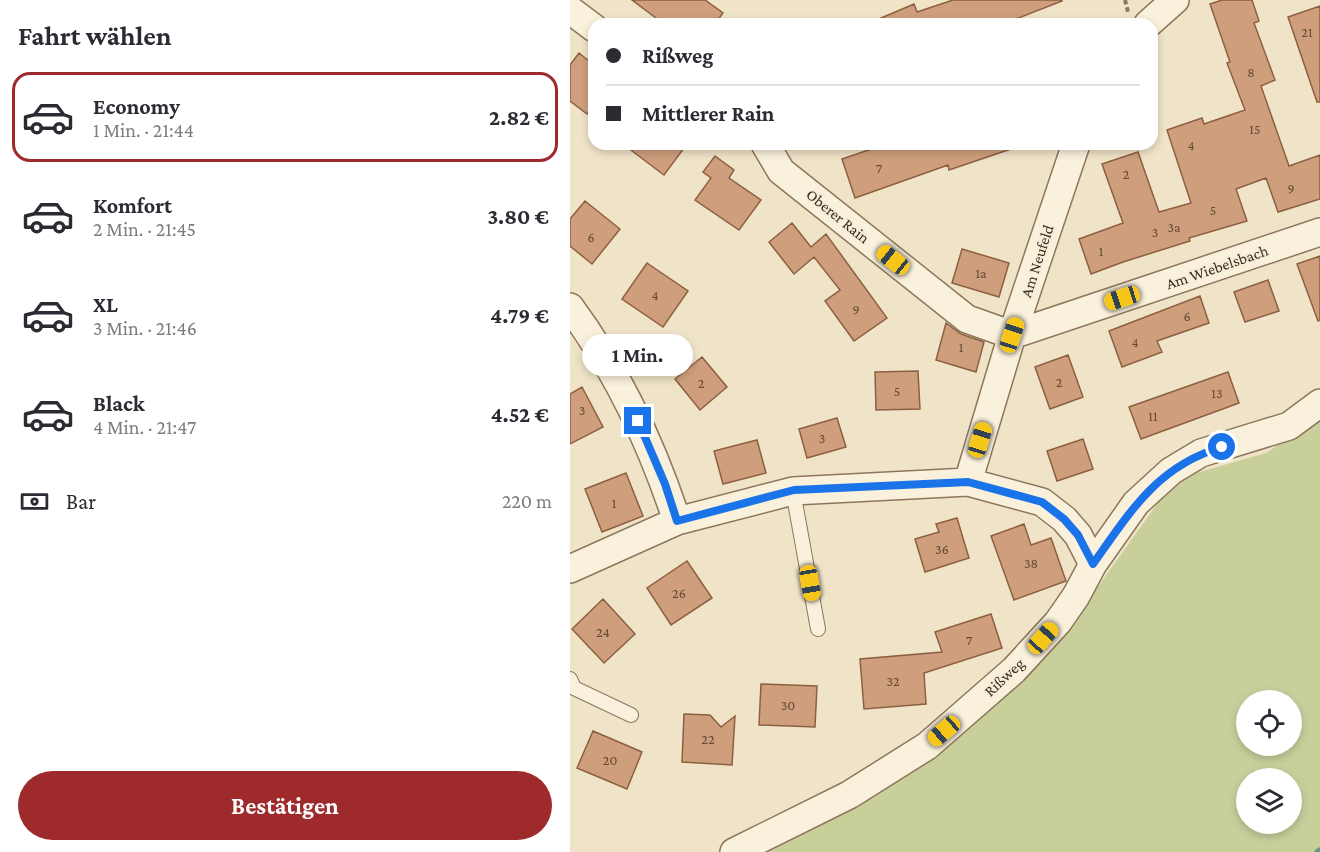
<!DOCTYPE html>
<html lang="de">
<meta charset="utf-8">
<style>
:root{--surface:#fff;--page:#f2f2f3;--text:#2b2b33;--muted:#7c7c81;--line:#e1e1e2;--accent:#9e2a2b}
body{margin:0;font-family:"Crimson Pro",serif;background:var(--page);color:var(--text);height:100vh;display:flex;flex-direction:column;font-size:22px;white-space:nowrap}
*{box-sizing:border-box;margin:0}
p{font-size:20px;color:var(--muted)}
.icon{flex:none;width:33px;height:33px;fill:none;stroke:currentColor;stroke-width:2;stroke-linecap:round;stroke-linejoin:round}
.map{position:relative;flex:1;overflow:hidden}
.side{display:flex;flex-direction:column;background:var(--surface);width:570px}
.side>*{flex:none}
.top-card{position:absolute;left:18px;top:18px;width:570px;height:132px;border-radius:18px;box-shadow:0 3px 9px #0003;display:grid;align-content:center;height:132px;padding:0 18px;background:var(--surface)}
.buttons{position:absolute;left:666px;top:690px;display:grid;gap:12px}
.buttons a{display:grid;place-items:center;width:66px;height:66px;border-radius:50%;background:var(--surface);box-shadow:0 3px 9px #0003;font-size:30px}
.end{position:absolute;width:27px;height:27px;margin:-14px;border:8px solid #1a73e8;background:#fff;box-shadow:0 0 0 3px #fff}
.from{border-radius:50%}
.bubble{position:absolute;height:42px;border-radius:21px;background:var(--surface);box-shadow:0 3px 9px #0003;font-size:20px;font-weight:700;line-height:42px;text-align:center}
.car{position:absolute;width:18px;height:36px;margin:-18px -9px;border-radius:8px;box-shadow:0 0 4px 2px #0007;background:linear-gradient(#f5c518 24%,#345 0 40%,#f5c518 0 76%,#345 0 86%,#f5c518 0)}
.top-card b{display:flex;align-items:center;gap:21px;height:57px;font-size:22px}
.top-card b+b{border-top:2px solid var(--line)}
.top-card i{width:15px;height:15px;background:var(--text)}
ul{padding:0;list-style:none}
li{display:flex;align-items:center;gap:18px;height:90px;margin:0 12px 9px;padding:0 6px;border:3px solid transparent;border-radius:18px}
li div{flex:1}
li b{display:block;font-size:22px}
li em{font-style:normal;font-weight:700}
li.current{border-color:var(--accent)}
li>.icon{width:54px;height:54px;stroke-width:1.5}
h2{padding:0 18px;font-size:27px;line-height:72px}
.pay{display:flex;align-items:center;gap:15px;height:66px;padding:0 18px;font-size:22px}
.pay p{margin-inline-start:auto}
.action{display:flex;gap:12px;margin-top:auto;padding:12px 18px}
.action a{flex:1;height:69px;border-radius:36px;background:var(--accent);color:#fff;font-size:24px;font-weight:700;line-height:69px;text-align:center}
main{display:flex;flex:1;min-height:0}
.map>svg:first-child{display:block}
.green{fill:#c9cf9b;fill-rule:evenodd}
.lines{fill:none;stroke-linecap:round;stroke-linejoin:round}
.stream{stroke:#6f938a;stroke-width:7}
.building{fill:#cf9f7d;stroke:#8d5f41;stroke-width:1.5}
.lane-casing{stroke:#8d765c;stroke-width:16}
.street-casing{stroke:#8d765c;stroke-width:30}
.path{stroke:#8d765c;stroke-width:4;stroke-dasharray:4.5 3;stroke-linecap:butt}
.lane{stroke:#faf1dc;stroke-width:14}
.street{stroke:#faf1dc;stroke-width:27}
.route{stroke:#1a73e8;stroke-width:8}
.labels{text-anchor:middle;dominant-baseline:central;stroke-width:4.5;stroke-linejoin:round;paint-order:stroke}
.number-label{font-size:14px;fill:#624a37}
.street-label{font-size:16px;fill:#3d2e20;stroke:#f7eed8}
</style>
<main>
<section class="side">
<h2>Fahrt wählen</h2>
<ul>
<li class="current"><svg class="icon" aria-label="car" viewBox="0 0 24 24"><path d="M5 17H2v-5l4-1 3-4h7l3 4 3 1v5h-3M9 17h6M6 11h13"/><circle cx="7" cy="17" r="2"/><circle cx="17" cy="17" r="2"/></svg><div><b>Economy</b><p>1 Min. · 21:44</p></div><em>2.82 €</em></li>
<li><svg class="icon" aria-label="car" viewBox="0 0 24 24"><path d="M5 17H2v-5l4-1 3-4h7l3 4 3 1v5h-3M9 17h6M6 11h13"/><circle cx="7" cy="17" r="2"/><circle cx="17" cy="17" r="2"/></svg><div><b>Komfort</b><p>2 Min. · 21:45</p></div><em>3.80 €</em></li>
<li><svg class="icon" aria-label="car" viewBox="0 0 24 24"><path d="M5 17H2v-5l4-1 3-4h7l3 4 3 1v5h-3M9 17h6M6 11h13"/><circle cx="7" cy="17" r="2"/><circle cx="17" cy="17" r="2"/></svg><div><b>XL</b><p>3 Min. · 21:46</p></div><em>4.79 €</em></li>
<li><svg class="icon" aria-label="car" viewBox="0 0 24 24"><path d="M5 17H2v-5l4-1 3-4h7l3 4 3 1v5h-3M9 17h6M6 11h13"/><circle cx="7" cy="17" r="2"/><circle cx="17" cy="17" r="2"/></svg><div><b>Black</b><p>4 Min. · 21:47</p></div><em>4.52 €</em></li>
</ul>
<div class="pay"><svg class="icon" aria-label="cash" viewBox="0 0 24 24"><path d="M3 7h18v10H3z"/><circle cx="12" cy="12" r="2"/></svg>Bar<p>220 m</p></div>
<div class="action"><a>Bestätigen</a></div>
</section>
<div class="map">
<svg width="750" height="852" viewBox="0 0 750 852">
<rect width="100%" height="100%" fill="#f0e4c8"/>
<!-- green -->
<path class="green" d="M 750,416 L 750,852 L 195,852 L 372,750 L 453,682 L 504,620 L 605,479 L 696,453 ZM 676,700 L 722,700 L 722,746 L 676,746 ZM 676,778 L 722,778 L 722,824 L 676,824 Z"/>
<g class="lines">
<!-- stream -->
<path class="stream" d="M 748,852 L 750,851"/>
</g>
<!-- building -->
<path class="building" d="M 62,0 L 135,0 L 153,13 L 145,24 L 94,24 Z
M 383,0 L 491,0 L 492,1 L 433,24 L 297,24 L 344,4 L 347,12 Z
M 652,0 L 682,0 L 689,21 L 684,23 L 705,80 L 691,86 L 719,166 L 750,155 L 750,199 L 708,212 L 696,178 L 666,189 L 677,221 L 619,238 L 620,241 L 553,262 L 521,274 L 509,239 L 553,223 L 532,164 L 568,152 L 589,212 L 621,203 L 597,130 L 632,118 L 634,124 L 675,110 L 657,63 L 660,62 L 640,4 Z
M 750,6 L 750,102 L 747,102 L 718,17 Z
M 9,53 L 24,65 L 24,104 L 17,114 L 0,101 L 0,65 Z
M 53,144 L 117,144 L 94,175 Z
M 316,144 L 446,144 L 447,147 L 379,170 L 378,165 L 285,198 L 272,159 Z
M 145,156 L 164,170 L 159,178 L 191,200 L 169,230 L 125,200 L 141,178 L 133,172 Z
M 15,201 L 50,229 L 22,264 L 0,246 L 0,219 Z
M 222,223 L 241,247 L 256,234 L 317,318 L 284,341 L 255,301 L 270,290 L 244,257 L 224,274 L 199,242 Z
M 392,249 L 439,263 L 429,297 L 382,283 Z
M 750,256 L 750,320 L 748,321 L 727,264 Z
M 77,263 L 118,291 L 93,327 L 52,299 Z
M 698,280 L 709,311 L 675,322 L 664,292 Z
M 630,296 L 639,323 L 587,341 L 592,352 L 552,367 L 539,331 Z
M 376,323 L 391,334 L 414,342 L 406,372 L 366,360 Z
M 498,355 L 513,397 L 480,409 L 465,367 Z
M 132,357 L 157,387 L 130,410 L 105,379 Z
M 348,371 L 350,409 L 306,410 L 305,372 Z
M 658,372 L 669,403 L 571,439 L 559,407 Z
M 12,387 L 33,427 L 0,444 L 0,394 Z
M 267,418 L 276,447 L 237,458 L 229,429 Z
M 513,439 L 523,469 L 487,481 L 477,451 Z
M 187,440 L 196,473 L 153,484 L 144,451 Z
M 56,473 L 73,516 L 32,532 L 15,489 Z
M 387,518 L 399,558 L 355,572 L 345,539 L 369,532 L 366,524 Z
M 454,524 L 461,545 L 481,538 L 496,581 L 444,600 L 421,536 Z
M 117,561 L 142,598 L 101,625 L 77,588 Z
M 33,599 L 65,634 L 34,663 L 2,629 Z
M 421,614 L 432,648 L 354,673 L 356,704 L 294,709 L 290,659 L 372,652 L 365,632 Z
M 191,684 L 247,686 L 245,727 L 189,725 Z
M 114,714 L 140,715 L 151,727 L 165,716 L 162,765 L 112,762 Z
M 23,731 L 72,752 L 57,789 L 7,768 Z"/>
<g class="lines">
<!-- lane casing -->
<g class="lane-casing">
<path id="lane" d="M 223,491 L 248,629
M 0,679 L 4,688 L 61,715"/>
</g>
<!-- street casing -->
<g class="street-casing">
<path id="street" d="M 0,10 L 24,28
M 578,24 L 605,0
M 195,144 L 211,171 L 397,319 L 442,335 L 750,232
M 0,307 C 48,372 82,445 107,521
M 398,482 L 442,335 L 506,144
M 0,569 L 107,521 L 223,491 L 398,482 L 472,502 L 494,519 L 508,535 L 523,564
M 164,852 L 279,795 L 357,746 L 444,670 L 488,622 L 506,596 L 523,564 L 566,503 L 601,471 L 631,453 L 719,426 L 750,403"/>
</g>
<!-- path -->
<path class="path" d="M 555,0 L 558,12"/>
<!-- lane -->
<use href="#lane" class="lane"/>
<!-- street -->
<use href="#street" class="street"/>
</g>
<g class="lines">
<!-- route -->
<path class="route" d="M 68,421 L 95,484 L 107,521 L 224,490 L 398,482 L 472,502 L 494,519 L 508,535 L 523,564 C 560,512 587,466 652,447"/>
</g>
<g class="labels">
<!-- number labels -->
<g class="number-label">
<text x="737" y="32">21</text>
<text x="681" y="72">8</text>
<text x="685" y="129">15</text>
<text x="621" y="145">4</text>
<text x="309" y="168">7</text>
<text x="556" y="174">2</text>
<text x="721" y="188">9</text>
<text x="643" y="210">5</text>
<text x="604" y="227">3a</text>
<text x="585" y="232">3</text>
<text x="21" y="237">6</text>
<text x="531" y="251">1</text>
<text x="411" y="273">1a</text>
<text x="85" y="295">4</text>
<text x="286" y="309">9</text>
<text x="617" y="316">6</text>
<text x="565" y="342">4</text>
<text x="391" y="347">1</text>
<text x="489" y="382">2</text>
<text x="131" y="383">2</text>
<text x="327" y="391">5</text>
<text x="647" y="393">13</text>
<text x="12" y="410">3</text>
<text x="583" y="416">11</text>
<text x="252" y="438">3</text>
<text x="44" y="503">1</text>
<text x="372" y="549">36</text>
<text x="461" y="563">38</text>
<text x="109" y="593">26</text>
<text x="33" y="632">24</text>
<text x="399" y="640">7</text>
<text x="323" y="681">32</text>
<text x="218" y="705">30</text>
<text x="138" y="739">22</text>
<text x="40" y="760">20</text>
</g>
<!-- street labels -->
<g class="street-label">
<text transform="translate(268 216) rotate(39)">Oberer Rain</text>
<text transform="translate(467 261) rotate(-72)">Am Neufeld</text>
<text transform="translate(647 267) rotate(-19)">Am Wiebelsbach</text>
<text transform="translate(434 677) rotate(-43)">Rißweg</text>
</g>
</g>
</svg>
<div class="buttons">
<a><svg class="icon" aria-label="locate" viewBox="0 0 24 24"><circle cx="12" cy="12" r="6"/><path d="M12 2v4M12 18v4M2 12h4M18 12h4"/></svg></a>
<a><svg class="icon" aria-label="layers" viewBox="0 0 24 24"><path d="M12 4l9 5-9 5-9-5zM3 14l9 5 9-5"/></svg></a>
</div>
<i class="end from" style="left:652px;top:447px"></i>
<i class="end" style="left:68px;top:421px"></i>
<div class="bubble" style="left:12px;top:334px;width:111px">1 Min.</div>
<i class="car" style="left:323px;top:260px;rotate:309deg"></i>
<i class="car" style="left:552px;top:298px;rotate:252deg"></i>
<i class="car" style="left:442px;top:335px;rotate:18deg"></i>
<i class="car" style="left:410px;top:440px;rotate:17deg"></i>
<i class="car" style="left:240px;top:583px;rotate:170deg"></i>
<i class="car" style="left:473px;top:638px;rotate:42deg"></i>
<i class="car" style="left:374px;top:731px;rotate:229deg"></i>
<div class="top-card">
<b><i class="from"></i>Rißweg</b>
<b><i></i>Mittlerer Rain</b>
</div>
</div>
</main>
